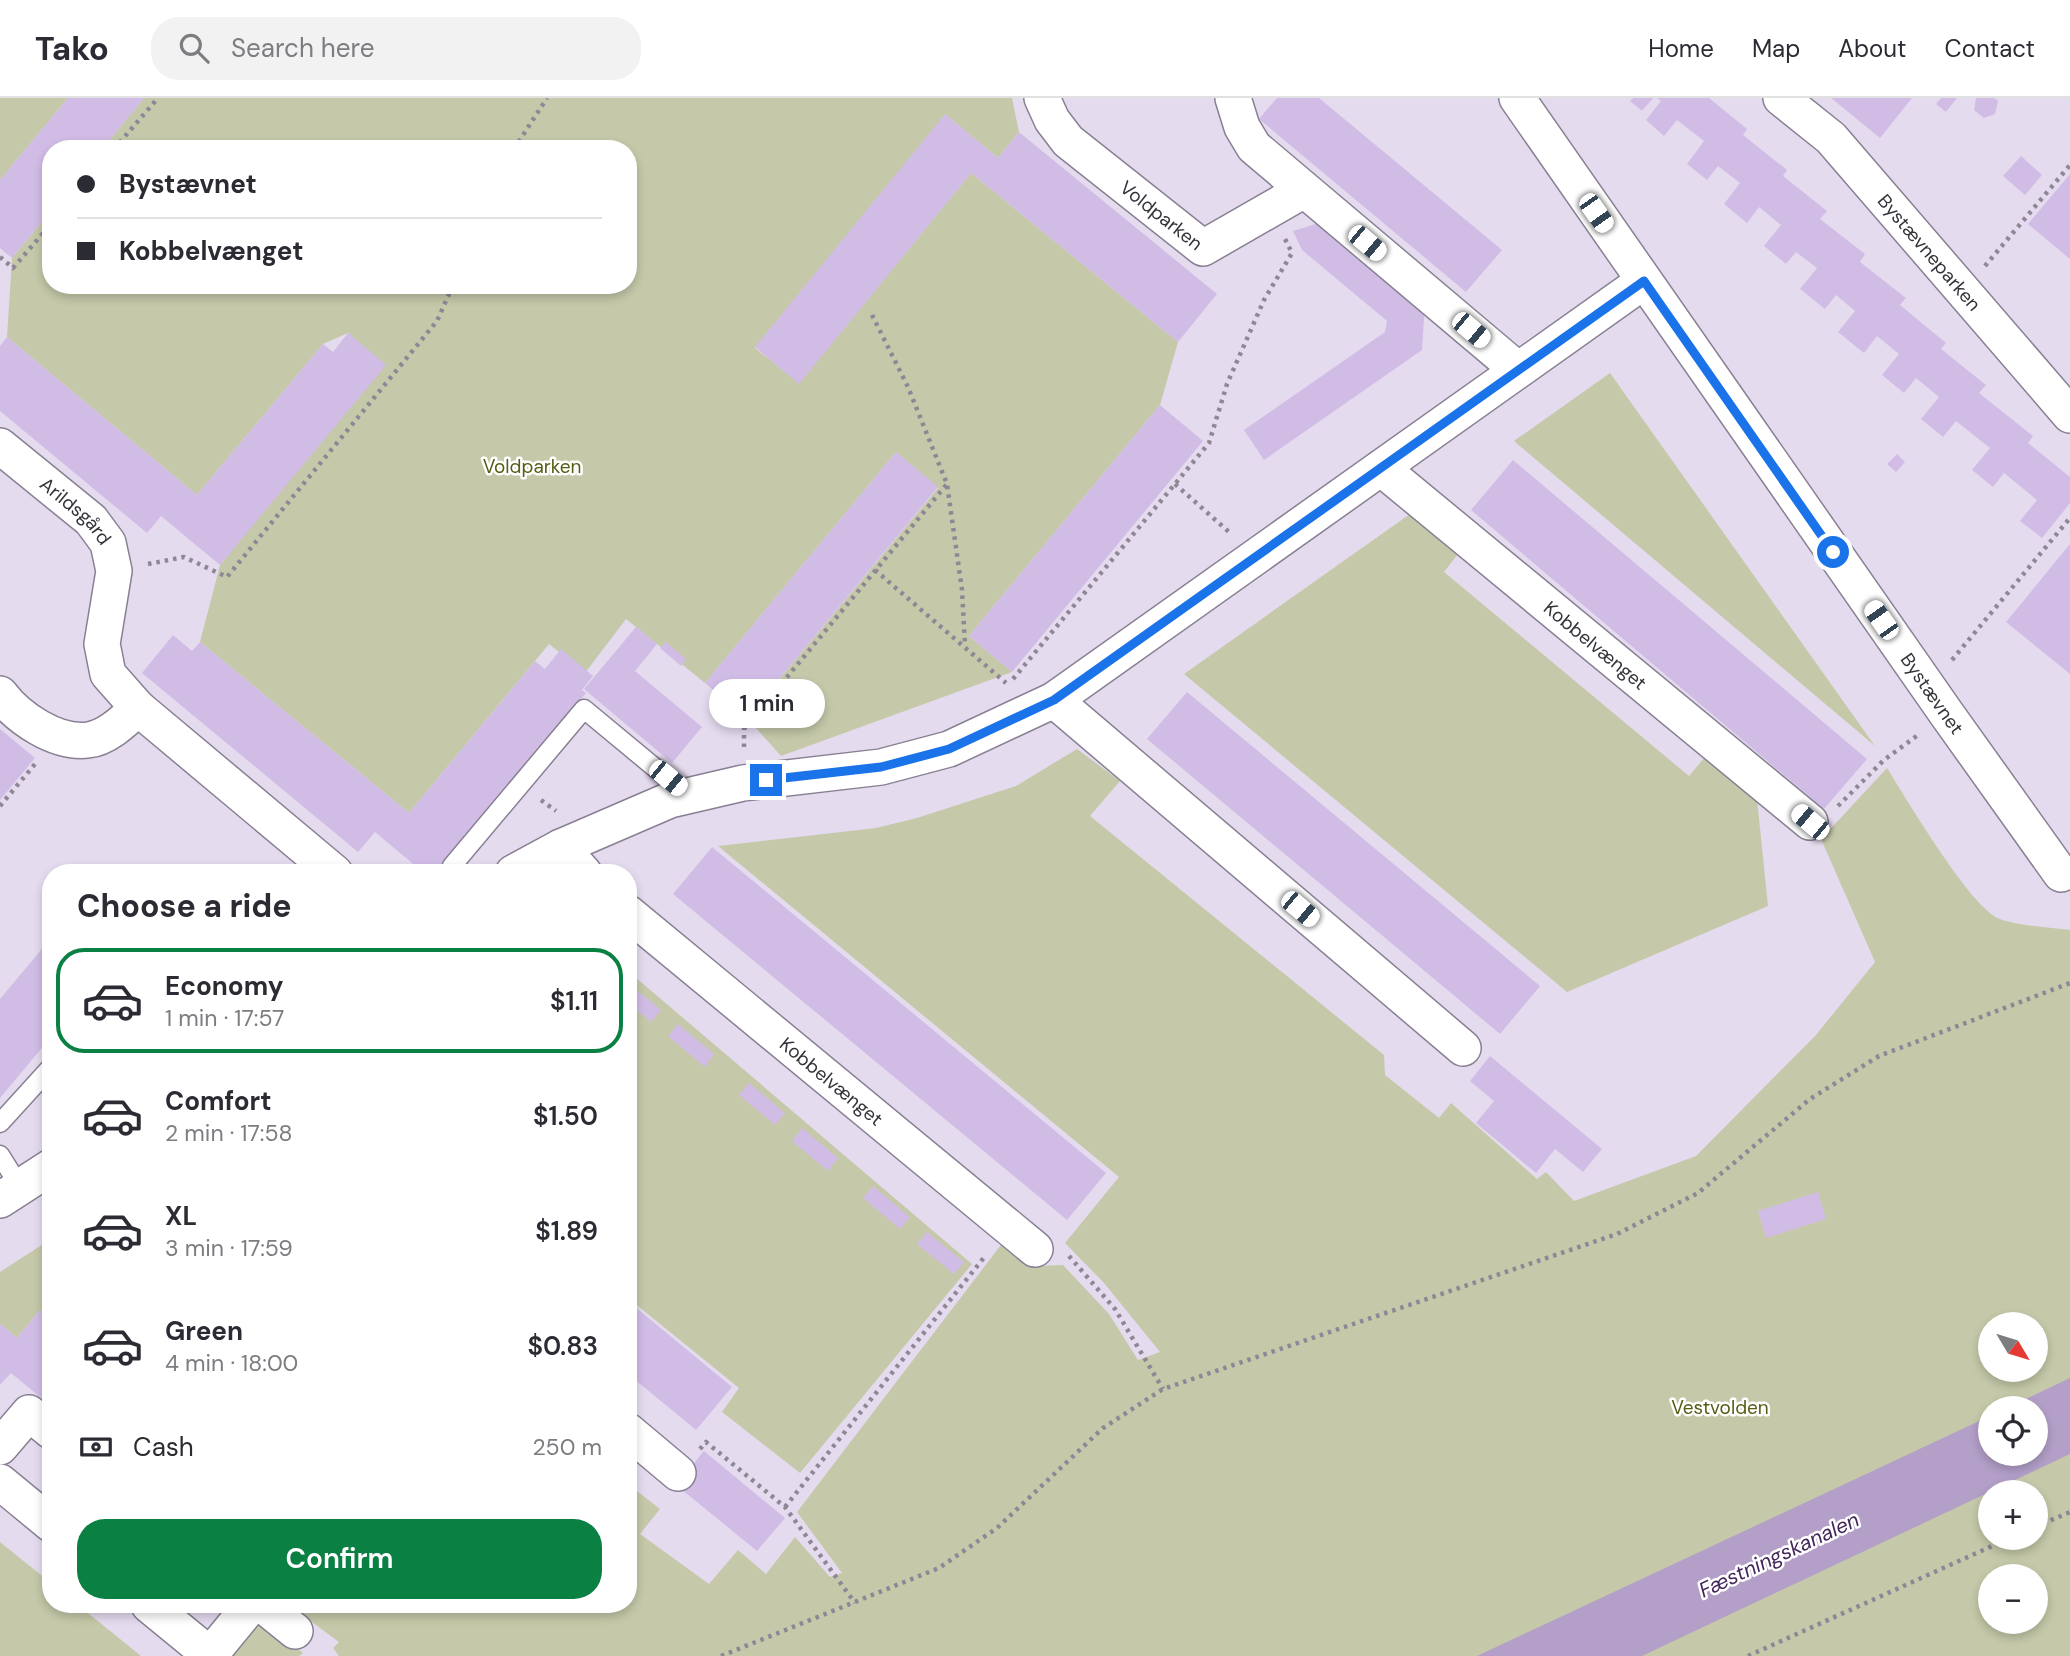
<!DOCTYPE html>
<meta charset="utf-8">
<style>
:root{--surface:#fff;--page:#f2f2f3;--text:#2b2b33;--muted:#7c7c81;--line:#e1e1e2;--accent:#0b8043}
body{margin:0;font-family:"DM Sans",sans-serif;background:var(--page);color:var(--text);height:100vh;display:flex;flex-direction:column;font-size:26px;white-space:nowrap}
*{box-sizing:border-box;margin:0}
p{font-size:23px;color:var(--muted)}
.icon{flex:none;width:38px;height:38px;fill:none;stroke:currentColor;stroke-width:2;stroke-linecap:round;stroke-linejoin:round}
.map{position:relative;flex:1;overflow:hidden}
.drawer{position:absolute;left:42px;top:766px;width:595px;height:749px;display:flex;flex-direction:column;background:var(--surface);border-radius:28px;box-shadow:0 4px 10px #0003}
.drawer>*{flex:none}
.banner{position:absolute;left:42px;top:42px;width:595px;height:154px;border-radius:28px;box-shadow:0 4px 10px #0003;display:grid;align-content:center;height:154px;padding:0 35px;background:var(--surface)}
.needle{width:46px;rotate:128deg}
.buttons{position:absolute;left:1978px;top:1214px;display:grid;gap:14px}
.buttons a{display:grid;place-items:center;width:70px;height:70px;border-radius:50%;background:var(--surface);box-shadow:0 4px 10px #0003;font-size:35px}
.end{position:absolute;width:32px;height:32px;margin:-16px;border:9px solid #1a73e8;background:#fff;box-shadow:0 0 0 4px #fff}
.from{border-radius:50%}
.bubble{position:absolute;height:49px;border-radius:24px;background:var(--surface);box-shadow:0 4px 10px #0003;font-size:23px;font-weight:600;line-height:49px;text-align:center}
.car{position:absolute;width:21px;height:42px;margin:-21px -10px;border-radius:9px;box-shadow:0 0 5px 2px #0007;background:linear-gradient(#fff 24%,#345 0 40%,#fff 0 76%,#345 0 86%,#fff 0)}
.banner b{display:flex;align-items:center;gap:24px;height:66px;font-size:26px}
.banner b+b{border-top:2px solid var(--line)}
.banner i{width:18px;height:18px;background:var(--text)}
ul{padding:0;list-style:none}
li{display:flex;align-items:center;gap:21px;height:105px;margin:0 14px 10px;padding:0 21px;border:4px solid transparent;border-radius:28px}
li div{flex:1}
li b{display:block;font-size:26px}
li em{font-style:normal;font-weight:600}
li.selected{border-color:var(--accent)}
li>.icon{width:63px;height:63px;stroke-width:1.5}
h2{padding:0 35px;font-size:32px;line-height:84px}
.pay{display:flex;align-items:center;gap:18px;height:77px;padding:0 35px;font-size:26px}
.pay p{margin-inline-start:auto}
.action{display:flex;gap:14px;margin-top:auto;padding:14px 35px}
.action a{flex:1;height:80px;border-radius:28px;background:var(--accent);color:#fff;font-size:28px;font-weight:600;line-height:80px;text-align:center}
header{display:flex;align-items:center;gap:42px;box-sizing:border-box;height:98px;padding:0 35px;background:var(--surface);border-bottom:2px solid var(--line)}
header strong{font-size:33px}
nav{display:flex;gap:38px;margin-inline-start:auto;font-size:24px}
.search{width:490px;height:63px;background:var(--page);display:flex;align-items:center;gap:18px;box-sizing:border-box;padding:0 24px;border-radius:28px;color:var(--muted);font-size:26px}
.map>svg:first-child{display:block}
.green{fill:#c5c9a9;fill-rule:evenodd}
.water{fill:#b39fc8}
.building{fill:#d1bce6}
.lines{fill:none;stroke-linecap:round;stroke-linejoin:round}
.lane-casing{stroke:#888092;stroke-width:21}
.street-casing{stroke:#888092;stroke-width:38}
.path{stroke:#8e8795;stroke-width:4.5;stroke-dasharray:3.5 5;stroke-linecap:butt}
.lane{stroke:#fff;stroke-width:18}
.street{stroke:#fff;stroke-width:35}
.route{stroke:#1a73e8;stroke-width:9}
.labels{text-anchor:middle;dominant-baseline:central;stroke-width:5;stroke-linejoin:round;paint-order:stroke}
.street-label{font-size:19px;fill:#37333b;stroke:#fff}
.park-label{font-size:19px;fill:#585c14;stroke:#fff}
.water-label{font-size:21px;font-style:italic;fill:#43265a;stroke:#fff}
</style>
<header>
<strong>Tako</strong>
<div class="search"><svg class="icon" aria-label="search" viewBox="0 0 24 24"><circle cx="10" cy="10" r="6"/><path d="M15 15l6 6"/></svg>Search here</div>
<nav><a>Home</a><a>Map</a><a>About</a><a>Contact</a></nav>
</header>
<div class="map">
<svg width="2070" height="1558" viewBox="0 0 2070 1558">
<rect width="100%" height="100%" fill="#e5dbef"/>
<!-- green -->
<path class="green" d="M 0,0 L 68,0 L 0,82 Z
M 144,0 L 1012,0 L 1019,34 L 998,60 L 946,17 L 755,250 L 799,285 L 971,75 L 1178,244 L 1160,307 L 969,538 L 1012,574 L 781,658 L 747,620 L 938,390 L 896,354 L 705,585 L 626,521 L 585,575 L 549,546 L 409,715 L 200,544 L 220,467 L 383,266 L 348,235 L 323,246 L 197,397 L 7,239 L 12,160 L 51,113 L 51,187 L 628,187 L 628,51 L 102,51 Z
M 1610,275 L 1875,648 L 1514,343 Z
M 1410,416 L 1458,456 L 1444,474 L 1689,678 L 1705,659 L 1757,701 L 1768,808 L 1567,894 L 1184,576 Z
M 1077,651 L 1120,683 L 1090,718 L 1384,957 L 1385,977 L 1439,1020 L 1451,1005 L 1537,1081 L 1546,1074 L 1574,1103 L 1696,1058 L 1816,937 L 1875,864 L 1821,741 L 1887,670 C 1906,700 1971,811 2000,821 C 2018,828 2050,829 2070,832 L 2070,1558 L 339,1558 L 333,1550 L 339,1544 L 293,1510 L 295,1507 L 628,1507 L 628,1386 L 660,1411 L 640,1436 L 709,1486 L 738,1452 L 766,1476 L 795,1439 L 830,1479 L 842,1475 L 797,1414 L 1007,1139 L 1039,1168 L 1063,1167 L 1109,1216 L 1138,1262 L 1160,1254 L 1104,1185 L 1065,1145 L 1119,1079 L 718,748 L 876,730 L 917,720 L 1016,688 ZM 1990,1227 L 2035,1227 L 2035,1272 L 1990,1272 ZM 1990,1311 L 2035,1311 L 2035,1356 L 1990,1356 ZM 1990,1395 L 2035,1395 L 2035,1440 L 1990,1440 ZM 1990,1479 L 2035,1479 L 2035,1524 L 1990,1524 Z
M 628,873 L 972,1166 L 800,1375 L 722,1314 L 739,1290 L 628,1200 Z
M 51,1141 L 51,1220 L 40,1212 L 17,1240 L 0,1226 L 0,1174 Z
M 0,1444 L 51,1485 L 51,1507 L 78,1507 L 141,1558 L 0,1558 Z
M 256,1515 L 303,1555 L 299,1558 L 219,1558 Z"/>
<!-- water -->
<path class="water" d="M 2070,1280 L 2070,1356 L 1642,1558 L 1477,1558 L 1990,1318 L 1990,1356 L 2035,1356 L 2035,1311 L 2005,1311 Z"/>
<!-- building -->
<path class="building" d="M 68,0 L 144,0 L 102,51 L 51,51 L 51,113 L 12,160 L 0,150 L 0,82 Z
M 1277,0 L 1319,0 L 1502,152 L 1466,194 L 1259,21 Z
M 1633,0 L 1653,0 L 1642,13 L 1630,3 Z
M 1657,0 L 1709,0 L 1747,31 L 1743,37 L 1787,72 L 1783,78 L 1827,113 L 1820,121 L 1865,156 L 1860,164 L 1906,200 L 1900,207 L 1946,245 L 1941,251 L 1986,287 L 1979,295 L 2033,338 L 2028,345 L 2070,379 L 2070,405 L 2042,440 L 2020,423 L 2037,402 L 2004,375 L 1993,389 L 1972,372 L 1990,350 L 1956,323 L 1943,339 L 1921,321 L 1939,299 L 1916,280 L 1904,295 L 1882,277 L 1899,256 L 1877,238 L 1864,255 L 1838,234 L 1855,213 L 1836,197 L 1825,211 L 1800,191 L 1817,170 L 1796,154 L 1786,166 L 1764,148 L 1781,127 L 1759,109 L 1747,125 L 1724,106 L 1740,85 L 1718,68 L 1707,82 L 1687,66 L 1704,43 L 1677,22 L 1664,38 L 1646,22 L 1661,3 Z
M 1831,0 L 1912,0 L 1880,40 Z
M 1941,0 L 1957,0 L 1946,14 L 1936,6 Z
M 1976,0 L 1994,0 L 1998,3 L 1995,16 L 1984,20 L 1974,12 Z
M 945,16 L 998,60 L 1019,34 L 1217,196 L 1178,244 L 971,75 L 799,286 L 755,249 Z
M 2021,58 L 2042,77 L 2025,97 L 2003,78 Z
M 2070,76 L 2070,161 L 2028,126 Z
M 1325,123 L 1425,206 L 1422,252 L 1264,362 L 1244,332 L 1385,234 L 1387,223 L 1302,152 L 1293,133 Z
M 348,235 L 386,267 L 220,467 L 161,418 L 147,435 L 0,313 L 0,248 L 7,239 L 197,397 L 323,246 L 333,254 Z
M 1160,307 L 1203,343 L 1012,574 L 969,538 Z
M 896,354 L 938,389 L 747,620 L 705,585 Z
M 1897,356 L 1905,364 L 1896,374 L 1887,366 Z
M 1513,362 L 1867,661 L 1824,711 L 1471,412 Z
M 2070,446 L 2070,576 L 2006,524 Z
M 636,529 L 657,546 L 635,573 L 702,629 L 672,665 L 584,591 Z
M 173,537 L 192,553 L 200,544 L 409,715 L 535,563 L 545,571 L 561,551 L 593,578 L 582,592 L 586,595 L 437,775 L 424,775 L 375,734 L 358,754 L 142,575 Z
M 666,544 L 686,561 L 681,568 L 660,550 Z
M 1187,594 L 1540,888 L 1500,936 L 1147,641 Z
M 0,631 L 35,660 L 0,702 Z
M 712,749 L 1106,1075 L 1067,1122 L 673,796 Z
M 51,840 L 51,939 L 0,1000 L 0,901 Z
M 628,885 L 661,912 L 651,924 L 628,905 Z
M 678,926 L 714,956 L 705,969 L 668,938 Z
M 1490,958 L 1602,1051 L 1583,1074 L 1555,1051 L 1536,1075 L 1476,1025 L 1494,1003 L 1470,983 Z
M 749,985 L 785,1015 L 775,1027 L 739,997 Z
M 802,1030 L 838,1060 L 828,1073 L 792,1043 Z
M 873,1088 L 910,1119 L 900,1131 L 863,1100 Z
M 1818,1094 L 1826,1121 L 1766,1140 L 1758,1113 Z
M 927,1134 L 964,1164 L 954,1176 L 917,1146 Z
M 628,1203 L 732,1289 L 696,1332 L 628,1276 Z
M 40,1212 L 51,1220 L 51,1308 L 11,1275 L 0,1287 L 0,1226 L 17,1240 Z
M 704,1353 L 785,1420 L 757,1453 L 676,1387 Z"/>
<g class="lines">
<!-- lane casing -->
<g class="lane-casing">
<path id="lane" d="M 456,775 L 452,768 L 584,611 L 689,698
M 0,1025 L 51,969
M 0,1057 L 20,1089"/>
</g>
<!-- street casing -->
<g class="street-casing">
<g id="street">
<path id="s1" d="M 1042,0 L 1052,22 L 1068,43 L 1203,150 L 1304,92"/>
<path d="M 1233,0 L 1242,29 L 1254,49 L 1518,272"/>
<path id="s2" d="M 1517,0 L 1946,615 L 2061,776"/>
<path id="s3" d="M 1781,0 L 1831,40 L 2070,317"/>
<path id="s4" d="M 0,348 L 91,422 L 108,445 L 114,473 L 102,546 L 108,576 L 138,610 L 335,775"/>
<path id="s5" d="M 1381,370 L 1810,724"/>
<path d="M 0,596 C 18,620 56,646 88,642 C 107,640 125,622 138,610"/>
<path d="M 1054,602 L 1463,950"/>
<path d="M 561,749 L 584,775"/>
<path d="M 513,775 L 561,749 L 670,702 L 743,685 L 881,669 L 949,651 L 1054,602 L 1644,183"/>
<path id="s6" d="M 628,815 L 1035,1151"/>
<path d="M 0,1102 L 51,1069"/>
<path d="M 628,1333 L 678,1375"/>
<path d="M 0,1349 L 29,1315 L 51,1333"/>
<path d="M 0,1384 L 51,1426"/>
<path d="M 149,1507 L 210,1557 L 251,1507"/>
<path d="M 263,1507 L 295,1533"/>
</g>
</g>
<!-- path -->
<path class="path" d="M 114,51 L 158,0
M 514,51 L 547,0
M 0,159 L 13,170 L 51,126
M 1985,168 L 2070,67
M 872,217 L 908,289 L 947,386 L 962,492 L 965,547
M 1175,386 L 1229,434
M 148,466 L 184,459 L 227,479 L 437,223 L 453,187
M 875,472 L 1006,585
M 1952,562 L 2070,420
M 1013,581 L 1209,345 L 1227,286 L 1264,202 L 1292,155 L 1285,141
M 744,649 L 744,631 L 947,386
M 541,702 L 556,713
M 0,708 L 35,666
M 1838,708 L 1884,662 L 1918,637
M 1069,1158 L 1115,1211 L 1163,1291
M 700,1351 L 706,1344 L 785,1409 L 855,1505
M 785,1409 L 986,1157
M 2035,1429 L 2070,1414
M 721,1558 L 939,1470 L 997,1430 L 1103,1330 L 1163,1291 L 1617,1136 L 1698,1095 L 1810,1001 L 1879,958 L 2070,885
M 1748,1558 L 2010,1440"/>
<!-- lane -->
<use href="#lane" class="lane"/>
<!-- street -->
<use href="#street" class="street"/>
</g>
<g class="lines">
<!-- route -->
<path class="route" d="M 766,682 L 881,669 L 949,651 L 1054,602 L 1644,183 L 1833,454"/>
</g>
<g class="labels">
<!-- street labels -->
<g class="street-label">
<text stroke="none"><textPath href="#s1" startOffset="170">Voldparken</textPath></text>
<text stroke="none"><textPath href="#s3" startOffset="215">Bystævneparken</textPath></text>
<text stroke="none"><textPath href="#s4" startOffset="100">Arildsgård</textPath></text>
<text stroke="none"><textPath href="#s5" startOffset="278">Kobbelvænget</textPath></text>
<text stroke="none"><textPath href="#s2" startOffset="726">Bystævnet</textPath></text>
<text stroke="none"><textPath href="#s6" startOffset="264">Kobbelvænget</textPath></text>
</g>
<!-- park labels -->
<g class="park-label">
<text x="532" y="368">Voldparken</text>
<text x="1720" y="1309">Vestvolden</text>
</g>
<!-- water labels -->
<g class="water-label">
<text transform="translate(1779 1457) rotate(-25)">Fæstningskanalen</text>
</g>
</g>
</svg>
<div class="buttons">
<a><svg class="needle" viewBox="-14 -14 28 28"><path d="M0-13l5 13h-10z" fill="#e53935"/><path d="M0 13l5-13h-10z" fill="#7c7c81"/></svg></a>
<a><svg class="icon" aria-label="locate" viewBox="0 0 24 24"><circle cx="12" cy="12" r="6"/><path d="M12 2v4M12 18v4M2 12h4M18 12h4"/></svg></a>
<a>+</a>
<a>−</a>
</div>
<i class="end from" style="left:1833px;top:454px"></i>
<i class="end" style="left:766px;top:682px"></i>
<div class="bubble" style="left:709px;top:581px;width:116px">1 min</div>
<i class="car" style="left:1596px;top:115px;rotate:145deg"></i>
<i class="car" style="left:1367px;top:145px;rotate:130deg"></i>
<i class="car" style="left:1471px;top:232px;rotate:130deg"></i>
<i class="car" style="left:1881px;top:522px;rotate:325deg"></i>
<i class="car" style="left:668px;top:680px;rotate:129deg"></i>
<i class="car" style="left:1810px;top:724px;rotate:310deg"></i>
<i class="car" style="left:1300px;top:811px;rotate:130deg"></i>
<div class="banner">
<b><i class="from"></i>Bystævnet</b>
<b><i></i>Kobbelvænget</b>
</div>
<section class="drawer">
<h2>Choose a ride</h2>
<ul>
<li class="selected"><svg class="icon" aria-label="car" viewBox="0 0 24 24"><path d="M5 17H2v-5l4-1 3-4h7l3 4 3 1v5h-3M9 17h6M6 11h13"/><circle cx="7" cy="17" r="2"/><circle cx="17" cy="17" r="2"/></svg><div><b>Economy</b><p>1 min · 17:57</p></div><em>$1.11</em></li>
<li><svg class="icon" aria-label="car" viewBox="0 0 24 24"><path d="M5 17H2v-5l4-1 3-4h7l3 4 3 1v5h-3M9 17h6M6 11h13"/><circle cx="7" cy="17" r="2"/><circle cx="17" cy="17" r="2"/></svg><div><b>Comfort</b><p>2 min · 17:58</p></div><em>$1.50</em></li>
<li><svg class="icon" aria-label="car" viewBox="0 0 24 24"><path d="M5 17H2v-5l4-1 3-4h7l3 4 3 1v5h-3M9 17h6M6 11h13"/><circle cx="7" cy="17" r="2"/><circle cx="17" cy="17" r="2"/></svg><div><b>XL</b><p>3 min · 17:59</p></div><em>$1.89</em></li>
<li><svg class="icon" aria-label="car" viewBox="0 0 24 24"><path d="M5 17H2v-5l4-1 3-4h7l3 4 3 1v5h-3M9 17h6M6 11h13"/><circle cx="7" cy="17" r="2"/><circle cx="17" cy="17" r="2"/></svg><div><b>Green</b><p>4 min · 18:00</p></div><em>$0.83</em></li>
</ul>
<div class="pay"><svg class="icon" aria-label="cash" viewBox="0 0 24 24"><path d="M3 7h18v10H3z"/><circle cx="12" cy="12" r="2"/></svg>Cash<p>250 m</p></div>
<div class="action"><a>Confirm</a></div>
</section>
</div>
